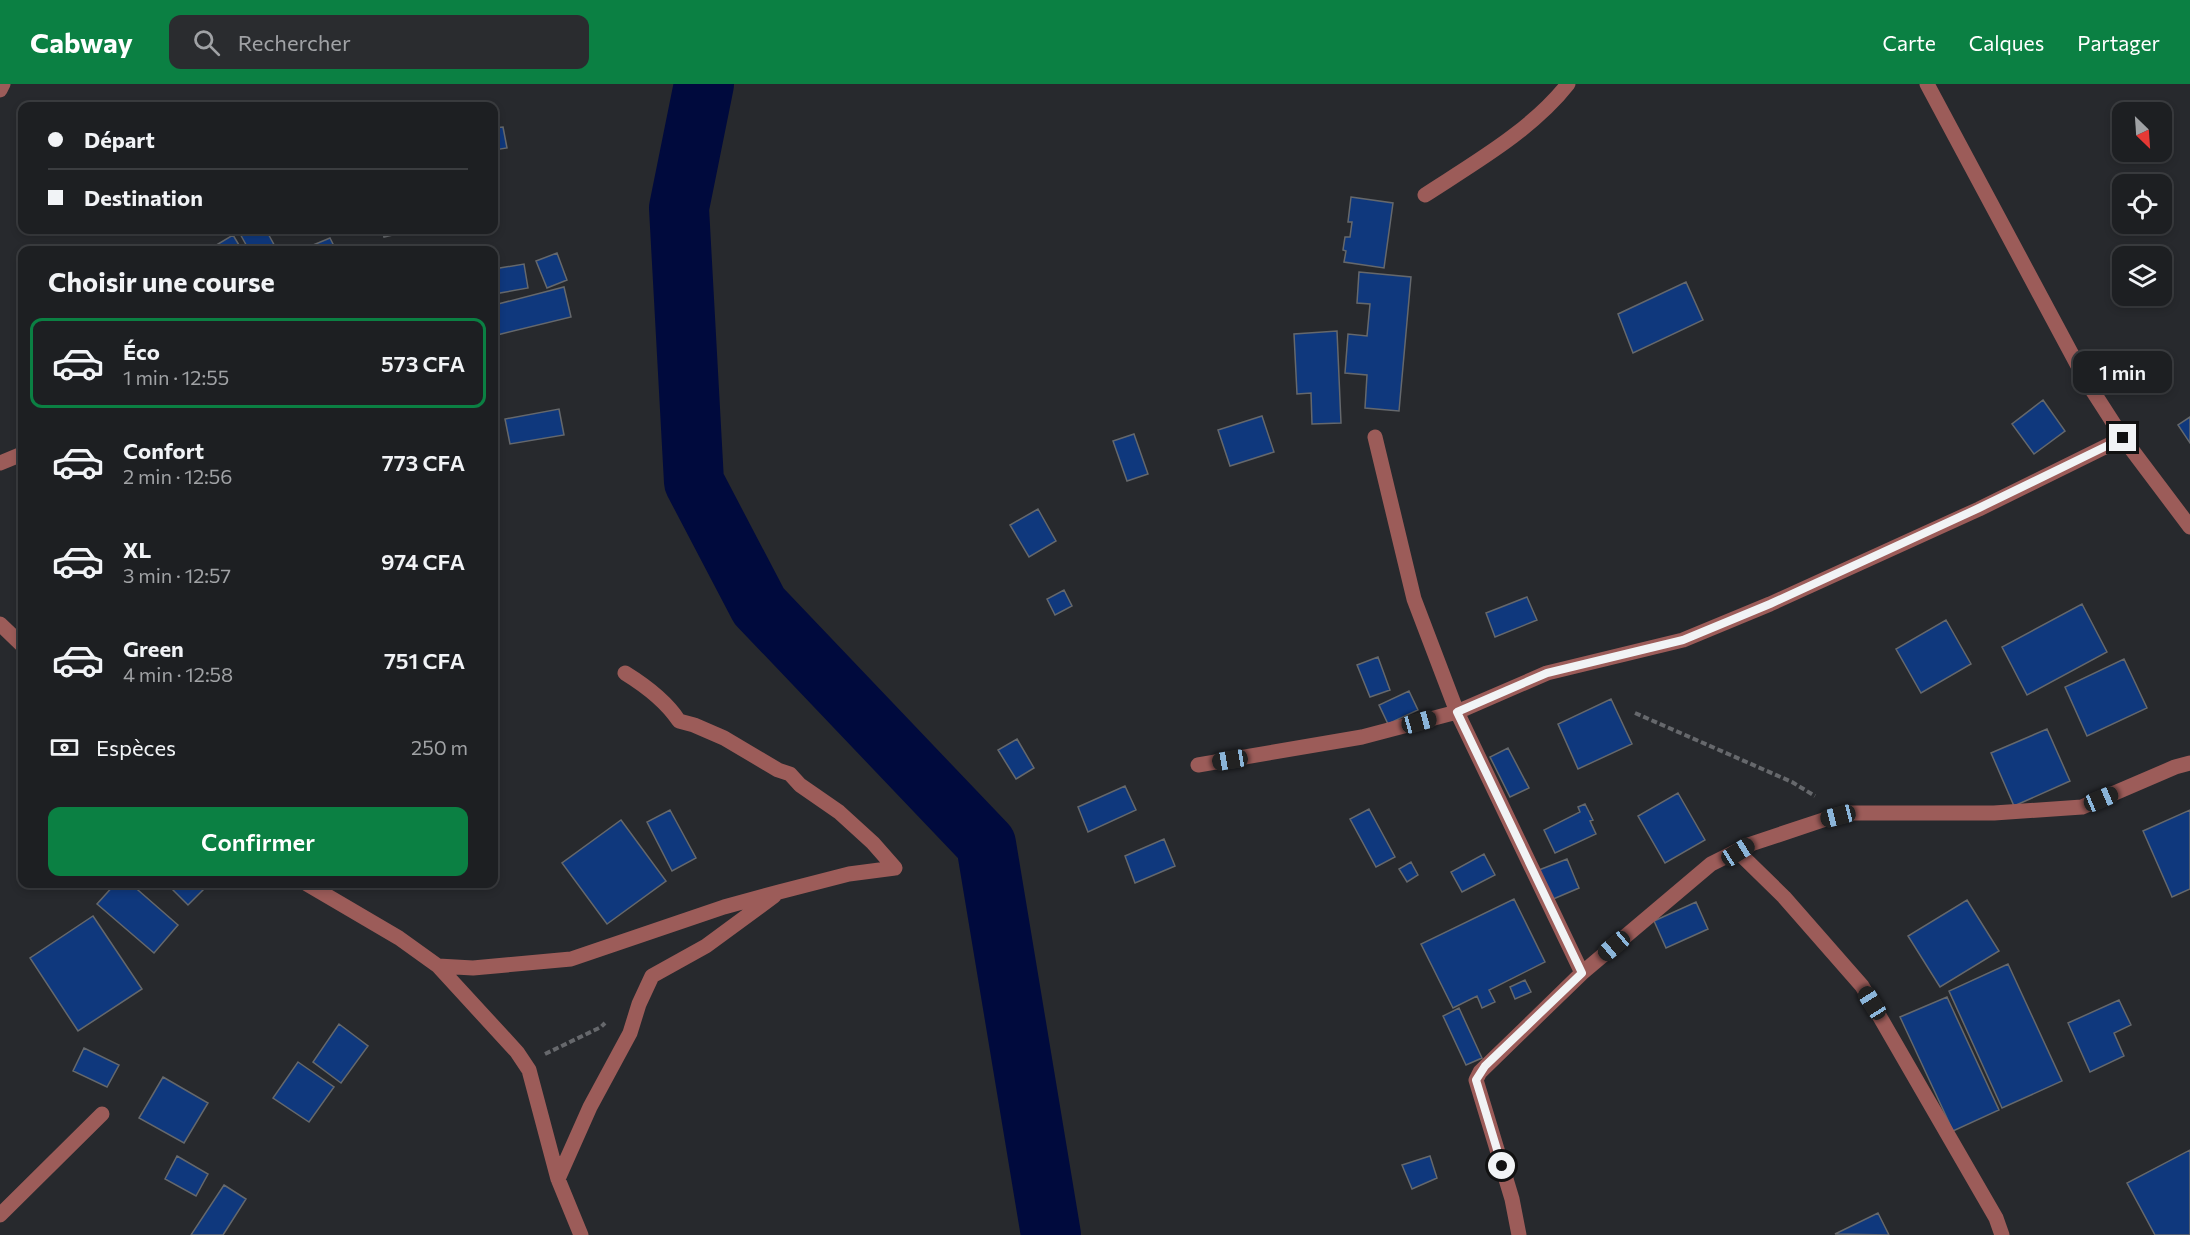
<!DOCTYPE html>
<html lang="fr">
<meta charset="utf-8">
<style>
:root{--surface:#1d1f22;--page:#2a2c2f;--text:#f1f3f6;--muted:#a0a2a5;--line:#3b3d40;--accent:#0b8043}
body{margin:0;font-family:Commissioner,sans-serif;background:var(--page);color:var(--text);height:100vh;display:flex;flex-direction:column;font-size:22px;white-space:nowrap}
*{box-sizing:border-box;margin:0}
p{font-size:20px;color:var(--muted)}
.icon{flex:none;width:33px;height:33px;fill:none;stroke:currentColor;stroke-width:2;stroke-linecap:round;stroke-linejoin:round}
.map{position:relative;flex:1;overflow:hidden}
.sheet{position:absolute;left:18px;top:162px;width:480px;height:642px;display:flex;flex-direction:column;background:var(--surface);border-radius:12px;box-shadow:0 3px 9px #0003,0 0 0 2px var(--line)}
.sheet>*{flex:none}
.banner{position:absolute;left:18px;top:18px;width:480px;height:132px;border-radius:12px;box-shadow:0 3px 9px #0003,0 0 0 2px var(--line);display:grid;align-content:center;height:132px;padding:0 30px;background:var(--surface)}
.needle{width:39px;rotate:155deg}
.controls{position:absolute;left:2112px;top:18px;display:grid;gap:12px}
.controls a{display:grid;place-items:center;width:60px;height:60px;border-radius:12px;background:var(--surface);box-shadow:0 3px 9px #0003,0 0 0 2px var(--line);font-size:30px}
.end{position:absolute;width:27px;height:27px;margin:-14px;border:8px solid #f1f3f5;background:#111;box-shadow:0 0 0 3px #111}
.from{border-radius:50%}
.bubble{position:absolute;height:42px;border-radius:12px;background:var(--surface);box-shadow:0 3px 9px #0003,0 0 0 2px var(--line);font-size:20px;font-weight:600;line-height:42px;text-align:center}
.car{position:absolute;width:18px;height:36px;margin:-18px -9px;border-radius:8px;box-shadow:0 0 4px 2px #0007;background:linear-gradient(#222 24%,#8ab4d8 0 40%,#222 0 76%,#8ab4d8 0 86%,#222 0)}
.banner b{display:flex;align-items:center;gap:21px;height:57px;font-size:22px}
.banner b+b{border-top:2px solid var(--line)}
.banner i{width:15px;height:15px;background:var(--text)}
ul{padding:0;list-style:none}
li{display:flex;align-items:center;gap:18px;height:90px;margin:0 12px 9px;padding:0 18px;border:3px solid transparent;border-radius:12px}
li div{flex:1}
li b{display:block;font-size:22px}
li em{font-style:normal;font-weight:600}
li.active{border-color:var(--accent)}
li>.icon{width:54px;height:54px;stroke-width:1.5}
h2{padding:0 30px;font-size:27px;line-height:72px}
.pay{display:flex;align-items:center;gap:15px;height:66px;padding:0 30px;font-size:22px}
.pay p{margin-inline-start:auto}
.primary-button{display:flex;gap:12px;margin-top:auto;padding:12px 30px}
.primary-button a{flex:1;height:69px;border-radius:12px;background:var(--accent);color:#fff;font-size:24px;font-weight:600;line-height:69px;text-align:center}
header{display:flex;align-items:center;gap:36px;box-sizing:border-box;height:84px;padding:0 30px;background:var(--accent);color:#fff}
header strong{font-size:28px}
nav{display:flex;gap:33px;margin-inline-start:auto;font-size:21px}
.search{width:420px;height:54px;background:var(--page);display:flex;align-items:center;gap:15px;box-sizing:border-box;padding:0 21px;border-radius:12px;color:var(--muted);font-size:22px}
.map>svg:first-child{display:block}
.lines{fill:none;stroke-linecap:round;stroke-linejoin:round}
.river{stroke:#000a3d;stroke-width:60}
.building{fill:#0f387d;stroke:#65686c;stroke-width:1.5}
.path{stroke:#66686c;stroke-width:4;stroke-dasharray:6 3;stroke-linecap:butt}
.minor{stroke:#9c5c59;stroke-width:15}
.route{stroke:#f1f3f5;stroke-width:8}
</style>
<header>
<strong>Cabway</strong>
<div class="search"><svg class="icon" aria-label="search" viewBox="0 0 24 24"><circle cx="10" cy="10" r="6"/><path d="M15 15l6 6"/></svg>Rechercher</div>
<nav><a>Carte</a><a>Calques</a><a>Partager</a></nav>
</header>
<div class="map">
<svg width="2190" height="1151" viewBox="0 0 2190 1151">
<rect width="100%" height="100%" fill="#27292d"/>
<g class="lines">
<!-- river -->
<path class="river" d="M 704,0 L 679,124 L 694,398 L 759,522 L 986,760 L 1051,1151"/>
</g>
<!-- building -->
<path class="building" d="M 503,43 L 507,64 L 494,66 L 494,44 Z
M 1351,113 L 1393,119 L 1384,184 L 1344,178 L 1346,167 L 1343,166 L 1345,153 L 1350,153 L 1352,138 L 1348,138 Z
M 244,146 L 266,146 L 277,166 L 249,166 L 239,148 Z
M 382,146 L 414,146 L 384,153 Z
M 233,151 L 242,166 L 208,166 Z
M 330,154 L 336,166 L 301,166 Z
M 557,169 L 567,196 L 547,204 L 536,177 Z
M 524,180 L 528,204 L 494,210 L 494,185 Z
M 1359,188 L 1411,193 L 1399,327 L 1365,324 L 1367,291 L 1345,289 L 1348,250 L 1367,252 L 1370,220 L 1357,219 Z
M 1686,198 L 1703,236 L 1633,269 L 1618,230 Z
M 564,203 L 571,233 L 497,251 L 494,236 L 494,221 Z
M 1337,247 L 1341,339 L 1312,340 L 1311,309 L 1297,310 L 1294,250 Z
M 2043,316 L 2065,347 L 2034,370 L 2012,340 Z
M 559,325 L 564,351 L 510,360 L 505,335 Z
M 1262,332 L 1274,368 L 1230,382 L 1218,346 Z
M 2190,333 L 2190,359 L 2178,341 Z
M 1134,350 L 1148,390 L 1127,397 L 1113,357 Z
M 1038,425 L 1056,457 L 1029,473 L 1010,441 Z
M 1064,506 L 1072,522 L 1055,531 L 1047,515 Z
M 1527,513 L 1537,536 L 1495,553 L 1486,529 Z
M 2082,520 L 2107,568 L 2027,611 L 2002,563 Z
M 1946,536 L 1971,580 L 1921,609 L 1896,565 Z
M 1378,573 L 1390,606 L 1370,613 L 1357,581 Z
M 2124,575 L 2147,624 L 2087,652 L 2065,603 Z
M 1409,607 L 1418,626 L 1388,640 L 1379,621 Z
M 1611,615 L 1632,660 L 1578,685 L 1558,640 Z
M 2047,645 L 2070,697 L 2014,722 L 1991,669 Z
M 1017,655 L 1034,684 L 1016,695 L 998,666 Z
M 1508,664 L 1529,704 L 1510,713 L 1490,673 Z
M 1125,702 L 1136,726 L 1088,748 L 1078,723 Z
M 1678,709 L 1705,756 L 1665,779 L 1638,732 Z
M 1585,720 L 1593,736 L 1590,737 L 1596,750 L 1555,769 L 1544,746 L 1580,728 L 1578,723 Z
M 1369,725 L 1395,773 L 1376,783 L 1350,735 Z
M 670,726 L 696,774 L 672,787 L 647,738 Z
M 2190,726 L 2190,805 L 2172,813 L 2143,747 Z
M 621,736 L 666,797 L 607,840 L 562,779 Z
M 1164,755 L 1175,782 L 1135,799 L 1125,772 Z
M 1484,770 L 1495,791 L 1462,808 L 1451,788 Z
M 1567,775 L 1579,804 L 1551,816 L 1539,786 Z
M 1411,778 L 1418,791 L 1407,798 L 1399,785 Z
M 115,800 L 131,800 L 178,841 L 154,869 L 97,820 Z
M 167,800 L 209,800 L 188,821 Z
M 1514,815 L 1545,878 L 1489,906 L 1495,918 L 1482,924 L 1477,912 L 1453,924 L 1421,860 Z
M 1967,816 L 1999,867 L 1940,903 L 1908,852 Z
M 1696,818 L 1708,845 L 1666,864 L 1654,837 Z
M 93,832 L 142,905 L 78,947 L 30,874 Z
M 2008,880 L 2062,997 L 2002,1024 L 1949,907 Z
M 1525,896 L 1531,908 L 1515,915 L 1510,903 Z
M 1947,913 L 1999,1026 L 1953,1047 L 1900,933 Z
M 2119,916 L 2131,941 L 2114,949 L 2124,972 L 2090,988 L 2068,939 Z
M 1459,924 L 1482,974 L 1466,981 L 1443,932 Z
M 339,940 L 368,962 L 341,999 L 313,978 Z
M 84,964 L 119,981 L 107,1003 L 73,987 Z
M 298,978 L 334,1003 L 309,1038 L 273,1014 Z
M 163,993 L 208,1019 L 184,1059 L 139,1034 Z
M 2190,1066 L 2190,1151 L 2155,1151 L 2127,1099 Z
M 177,1072 L 208,1090 L 196,1112 L 165,1095 Z
M 1430,1072 L 1437,1094 L 1412,1105 L 1402,1081 Z
M 224,1101 L 246,1115 L 223,1151 L 191,1151 Z
M 1878,1129 L 1889,1151 L 1835,1150 Z"/>
<g class="lines">
<!-- path -->
<path class="path" d="M 1635,629 L 1792,698 L 1815,712
M 545,970 L 601,943 L 605,939"/>
<!-- minor -->
<path class="minor" d="M 1927,0 L 2085,295 L 2123,354 L 2190,443
M 0,6 L 3,0
M 1425,111 C 1474,79 1532,46 1568,0
M 1375,353 L 1414,515 L 1457,628 L 1582,889
M 0,379 L 22,370
M 0,540 L 22,561
M 625,589 C 646,602 666,617 679,637 L 694,641 L 724,654 L 778,686 L 790,690 L 800,701 L 839,728 L 873,759 L 895,784
M 1198,681 L 1362,653 L 1457,628 L 1547,589 L 1683,556 L 1770,520 L 1979,425 L 2123,354
M 1738,768 L 1784,813 L 1862,902 L 1996,1134 L 2002,1151
M 307,800 L 399,854 L 438,882 L 517,968 L 529,986 L 558,1095 L 581,1151
M 438,882 L 473,884 L 571,875 L 724,823 L 779,808 L 849,790 L 895,784
M 558,1095 L 590,1023 L 630,949 L 639,920 L 652,892 L 706,862 L 774,812
M 0,1131 L 102,1030
M 1519,1151 L 1512,1115 L 1476,996 L 1480,988 L 1582,889 L 1711,780 L 1751,760 L 1826,735 L 1851,729 L 1994,729 L 2082,723 L 2175,683 L 2190,679"/>
</g>
<g class="lines">
<!-- route -->
<path class="route" d="M 1502,1082 L 1476,996 L 1485,982 L 1582,889 L 1457,628 L 1547,589 L 1683,556 L 1770,520 L 1979,424 L 2123,354"/>
</g>
</svg>
<div class="controls">
<a><svg class="needle" viewBox="-14 -14 28 28"><path d="M0-13l5 13h-10z" fill="#e53935"/><path d="M0 13l5-13h-10z" fill="#a0a2a5"/></svg></a>
<a><svg class="icon" aria-label="locate" viewBox="0 0 24 24"><circle cx="12" cy="12" r="6"/><path d="M12 2v4M12 18v4M2 12h4M18 12h4"/></svg></a>
<a><svg class="icon" aria-label="layers" viewBox="0 0 24 24"><path d="M12 4l9 5-9 5-9-5zM3 14l9 5 9-5"/></svg></a>
</div>
<i class="end from" style="left:1502px;top:1082px"></i>
<i class="end" style="left:2123px;top:354px"></i>
<div class="bubble" style="left:2073px;top:267px;width:99px">1 min</div>
<i class="car" style="left:1419px;top:638px;rotate:75deg"></i>
<i class="car" style="left:1230px;top:676px;rotate:261deg"></i>
<i class="car" style="left:2101px;top:715px;rotate:67deg"></i>
<i class="car" style="left:1838px;top:732px;rotate:256deg"></i>
<i class="car" style="left:1738px;top:768px;rotate:58deg"></i>
<i class="car" style="left:1614px;top:862px;rotate:230deg"></i>
<i class="car" style="left:1872px;top:919px;rotate:328deg"></i>
<div class="banner">
<b><i class="from"></i>Départ</b>
<b><i></i>Destination</b>
</div>
<section class="sheet">
<h2>Choisir une course</h2>
<ul>
<li class="active"><svg class="icon" aria-label="car" viewBox="0 0 24 24"><path d="M5 17H2v-5l4-1 3-4h7l3 4 3 1v5h-3M9 17h6M6 11h13"/><circle cx="7" cy="17" r="2"/><circle cx="17" cy="17" r="2"/></svg><div><b>Éco</b><p>1 min · 12:55</p></div><em>573 CFA</em></li>
<li><svg class="icon" aria-label="car" viewBox="0 0 24 24"><path d="M5 17H2v-5l4-1 3-4h7l3 4 3 1v5h-3M9 17h6M6 11h13"/><circle cx="7" cy="17" r="2"/><circle cx="17" cy="17" r="2"/></svg><div><b>Confort</b><p>2 min · 12:56</p></div><em>773 CFA</em></li>
<li><svg class="icon" aria-label="car" viewBox="0 0 24 24"><path d="M5 17H2v-5l4-1 3-4h7l3 4 3 1v5h-3M9 17h6M6 11h13"/><circle cx="7" cy="17" r="2"/><circle cx="17" cy="17" r="2"/></svg><div><b>XL</b><p>3 min · 12:57</p></div><em>974 CFA</em></li>
<li><svg class="icon" aria-label="car" viewBox="0 0 24 24"><path d="M5 17H2v-5l4-1 3-4h7l3 4 3 1v5h-3M9 17h6M6 11h13"/><circle cx="7" cy="17" r="2"/><circle cx="17" cy="17" r="2"/></svg><div><b>Green</b><p>4 min · 12:58</p></div><em>751 CFA</em></li>
</ul>
<div class="pay"><svg class="icon" aria-label="cash" viewBox="0 0 24 24"><path d="M3 7h18v10H3z"/><circle cx="12" cy="12" r="2"/></svg>Espèces<p>250 m</p></div>
<div class="primary-button"><a>Confirmer</a></div>
</section>
</div>
